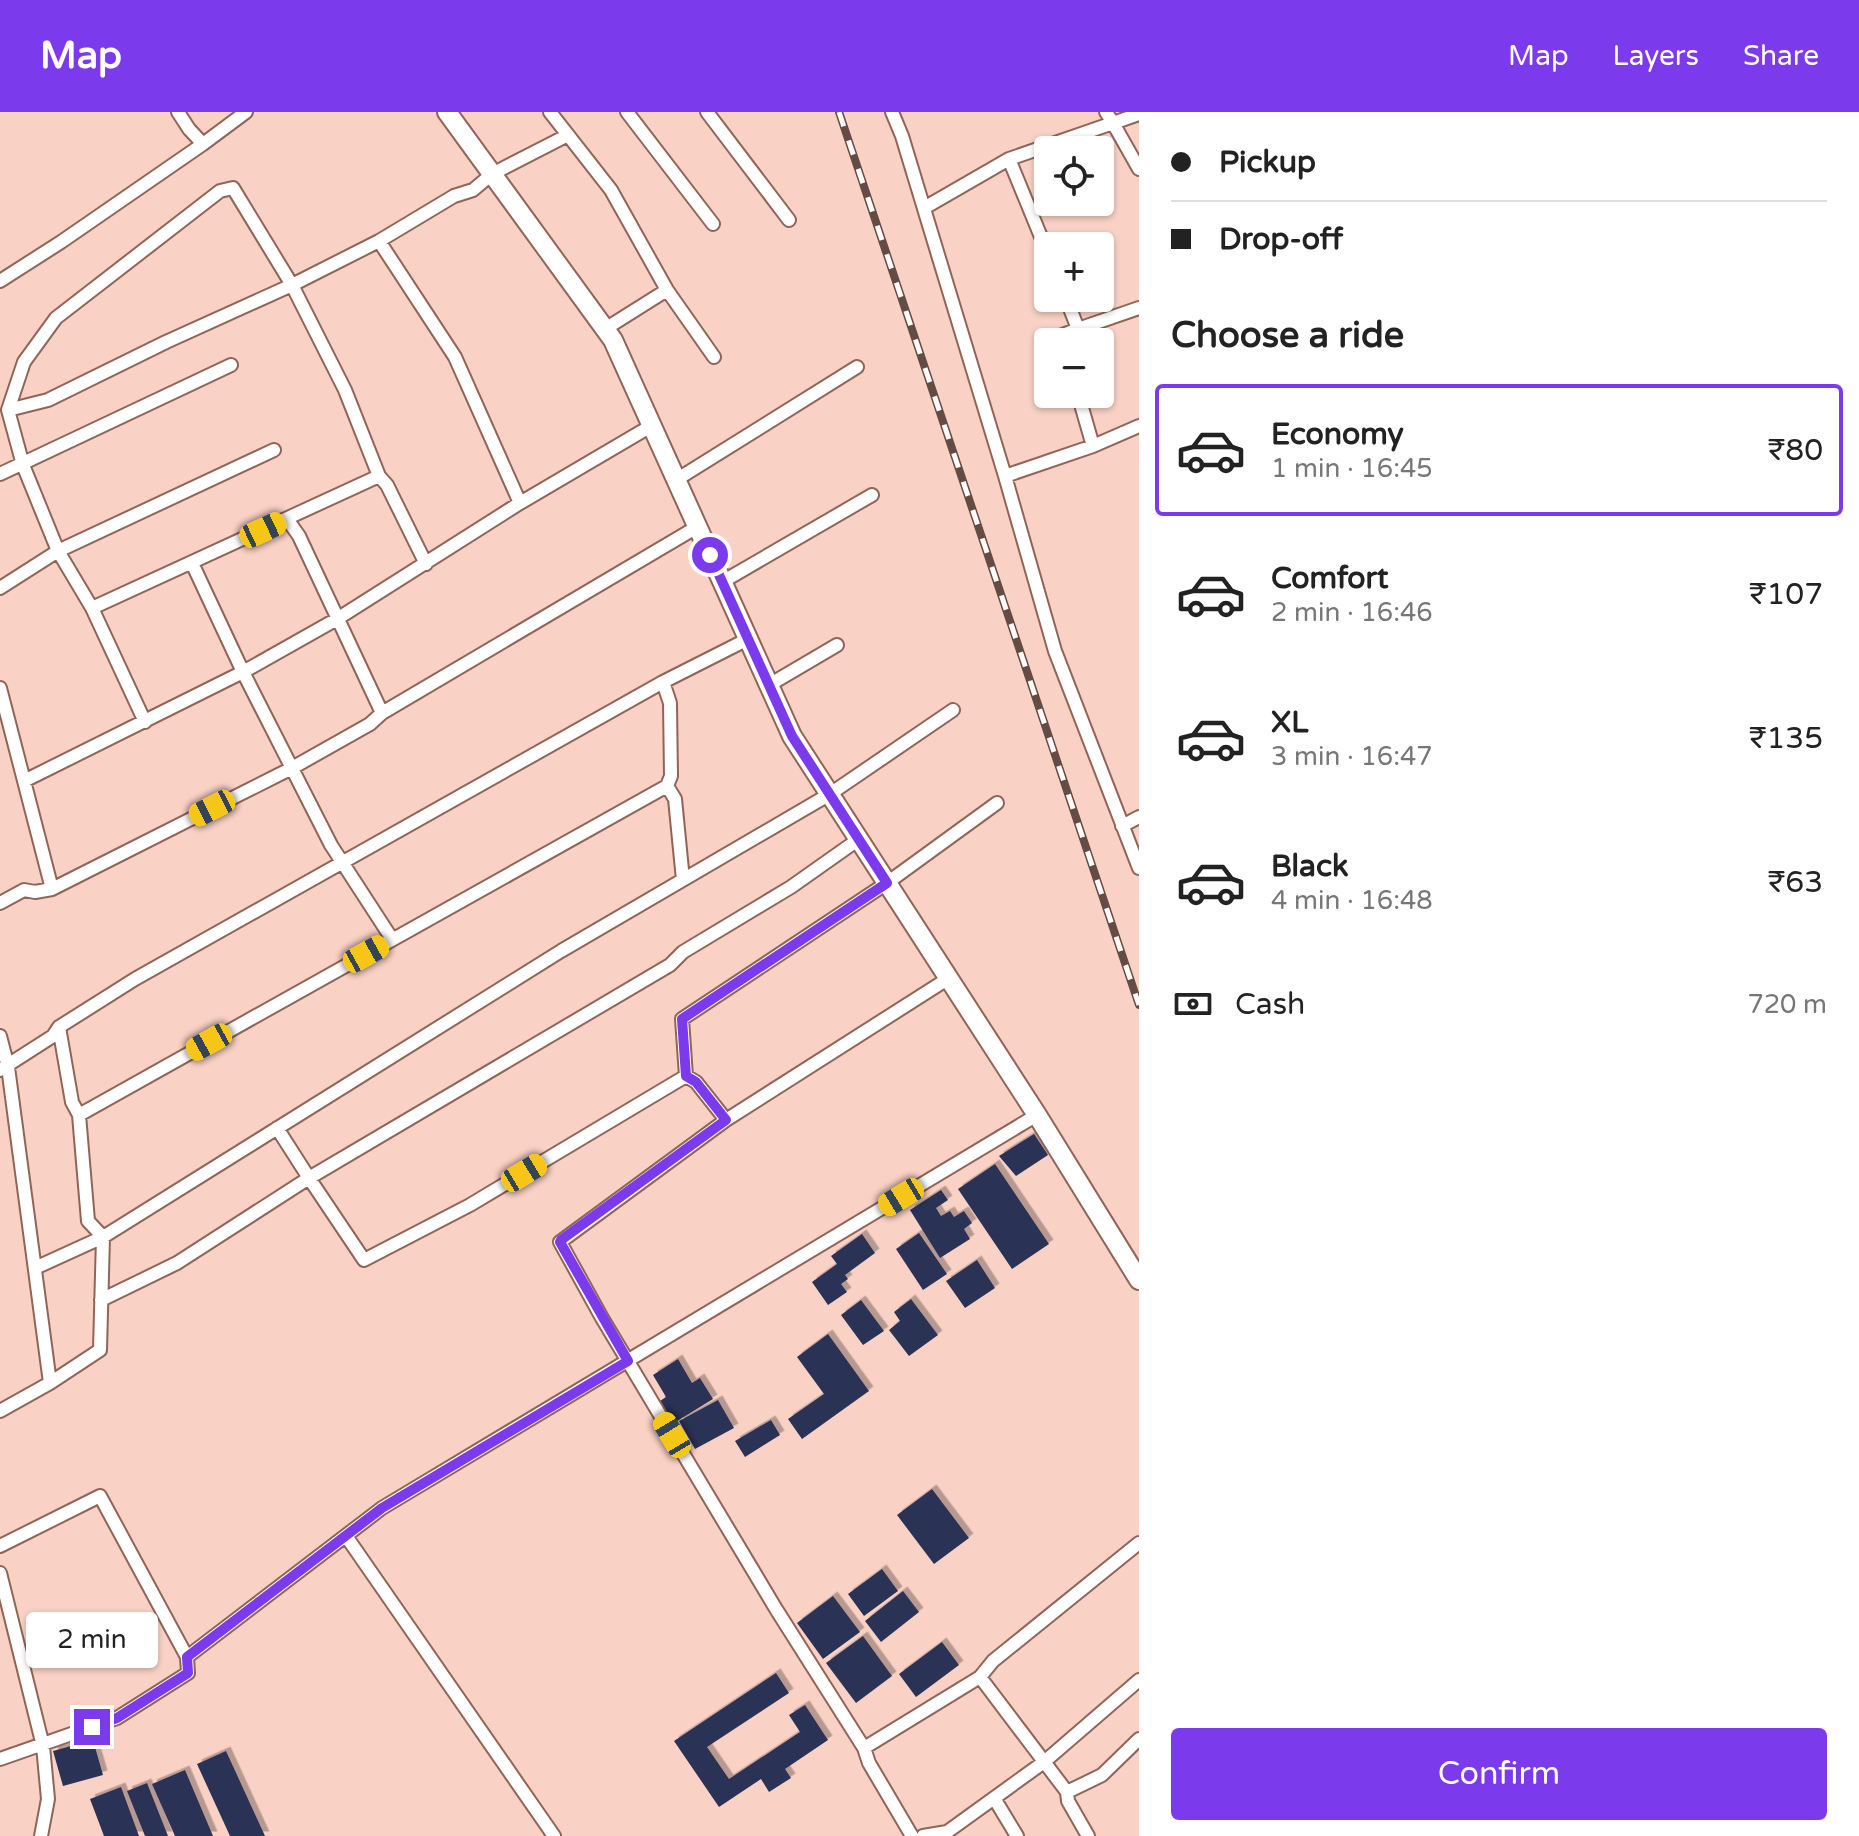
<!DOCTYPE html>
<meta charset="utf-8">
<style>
:root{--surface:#fff;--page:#f6f6f6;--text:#222;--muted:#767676;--line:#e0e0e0;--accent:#7c3aed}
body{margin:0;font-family:"Varela Round",sans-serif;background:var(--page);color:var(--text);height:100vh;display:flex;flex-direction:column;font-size:30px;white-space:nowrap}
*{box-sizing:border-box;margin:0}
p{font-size:26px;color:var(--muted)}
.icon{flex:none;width:44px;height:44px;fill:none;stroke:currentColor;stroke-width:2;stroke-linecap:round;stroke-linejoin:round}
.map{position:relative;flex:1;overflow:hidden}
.panel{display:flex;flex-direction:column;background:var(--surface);width:720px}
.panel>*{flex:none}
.banner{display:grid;align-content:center;height:176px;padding:0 32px;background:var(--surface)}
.controls{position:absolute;left:1034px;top:24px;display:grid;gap:16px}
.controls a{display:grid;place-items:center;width:80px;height:80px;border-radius:8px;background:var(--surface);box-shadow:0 2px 6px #0004;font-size:40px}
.end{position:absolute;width:36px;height:36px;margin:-18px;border:10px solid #7c3aed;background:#fff;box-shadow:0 0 0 4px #fff}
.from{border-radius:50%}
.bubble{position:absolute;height:56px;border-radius:8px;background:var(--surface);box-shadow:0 2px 6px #0004;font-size:26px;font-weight:600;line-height:56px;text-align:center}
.car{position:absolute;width:24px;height:48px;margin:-24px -12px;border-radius:10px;box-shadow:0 0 6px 2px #0007;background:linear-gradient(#f5c518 24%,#345 0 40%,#f5c518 0 76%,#345 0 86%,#f5c518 0)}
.banner b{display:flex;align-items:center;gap:28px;height:76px;font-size:30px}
.banner b+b{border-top:2px solid var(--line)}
.banner i{width:20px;height:20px;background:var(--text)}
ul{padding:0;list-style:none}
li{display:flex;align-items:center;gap:24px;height:132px;margin:0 16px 12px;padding:0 16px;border:4px solid transparent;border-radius:8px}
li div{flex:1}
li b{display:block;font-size:30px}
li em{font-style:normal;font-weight:600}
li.active{border-color:var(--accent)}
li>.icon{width:72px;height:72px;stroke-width:1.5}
h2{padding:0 32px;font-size:36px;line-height:96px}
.pay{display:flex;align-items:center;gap:20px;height:88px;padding:0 32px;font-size:30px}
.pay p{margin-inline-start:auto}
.primary-button{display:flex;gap:16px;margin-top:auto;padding:16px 32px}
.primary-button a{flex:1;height:92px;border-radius:8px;background:var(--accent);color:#fff;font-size:32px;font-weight:600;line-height:92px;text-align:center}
header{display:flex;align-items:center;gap:48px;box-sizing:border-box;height:112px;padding:0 40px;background:var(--accent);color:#fff}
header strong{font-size:38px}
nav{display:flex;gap:44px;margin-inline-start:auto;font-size:28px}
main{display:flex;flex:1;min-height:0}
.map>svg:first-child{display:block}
.building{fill:#2c3154;filter:url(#shadow)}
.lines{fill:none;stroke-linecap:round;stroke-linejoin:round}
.street-casing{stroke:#916457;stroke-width:16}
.secondary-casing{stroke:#916457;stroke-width:22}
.street{stroke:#fff;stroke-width:12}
.secondary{stroke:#fff;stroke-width:18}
.rail-casing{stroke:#644b44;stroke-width:8}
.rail{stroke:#fcfcfc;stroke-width:5;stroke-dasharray:15;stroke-linecap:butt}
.route{stroke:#7c3aed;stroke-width:10}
</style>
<header>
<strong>Map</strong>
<nav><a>Map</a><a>Layers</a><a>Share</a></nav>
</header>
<main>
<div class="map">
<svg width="1139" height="1724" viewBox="0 0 1139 1724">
<defs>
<filter id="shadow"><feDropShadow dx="4.5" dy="-4.5" stdDeviation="0" flood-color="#0004"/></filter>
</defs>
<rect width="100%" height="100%" fill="#fad1c5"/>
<!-- building -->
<path class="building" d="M 1034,1022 L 1048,1043 L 1016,1064 L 999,1044 Z
M 995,1052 L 1049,1132 L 1012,1157 L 958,1077 Z
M 941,1078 L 948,1088 L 936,1096 L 941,1104 L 950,1099 L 954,1105 L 964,1099 L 972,1111 L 964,1117 L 970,1127 L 940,1146 L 910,1098 Z
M 919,1121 L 947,1162 L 923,1178 L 896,1137 Z
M 862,1122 L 875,1141 L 845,1163 L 848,1167 L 841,1172 L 847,1180 L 828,1193 L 812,1170 L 837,1152 L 831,1144 Z
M 977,1148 L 995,1176 L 965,1196 L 946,1169 Z
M 911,1187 L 938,1223 L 909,1244 L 889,1218 L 900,1209 L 894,1200 Z
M 861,1188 L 884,1219 L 863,1233 L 841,1203 Z
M 828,1222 L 869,1279 L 802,1327 L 788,1307 L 824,1282 L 797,1245 Z
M 678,1247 L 692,1271 L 700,1266 L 713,1287 L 674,1311 L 660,1289 L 666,1285 L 653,1263 Z
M 718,1288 L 734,1316 L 695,1337 L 679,1309 Z
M 771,1308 L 780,1323 L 745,1345 L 735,1329 Z
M 932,1377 L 969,1426 L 934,1452 L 897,1403 Z
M 882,1457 L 898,1479 L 864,1504 L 848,1482 Z
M 903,1479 L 919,1500 L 881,1530 L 865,1509 Z
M 833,1484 L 860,1520 L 823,1547 L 797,1511 Z
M 863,1524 L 892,1564 L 856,1591 L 826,1551 Z
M 942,1530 L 959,1553 L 916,1585 L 899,1562 Z
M 776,1561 L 789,1581 L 707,1635 L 729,1667 L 800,1620 L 789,1603 L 805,1593 L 828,1628 L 785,1657 L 791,1666 L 769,1680 L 761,1667 L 719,1695 L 674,1629 Z
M 93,1628 L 103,1663 L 63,1674 L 53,1639 Z
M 226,1639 L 265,1724 L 230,1724 L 197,1652 Z
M 185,1658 L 213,1724 L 175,1724 L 152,1672 Z
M 147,1671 L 168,1724 L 145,1724 L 127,1679 Z
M 121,1675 L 139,1724 L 104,1724 L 90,1687 Z"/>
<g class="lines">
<!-- street casing -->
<g class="street-casing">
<path id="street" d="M 178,0 L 189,17 L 203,32 L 246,0
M 550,0 L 611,78 L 667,178 L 714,245
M 627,0 L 713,112
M 707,0 L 789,108
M 892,0 L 902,24 L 1005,364 L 1055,539 L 1139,756
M 1139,2 L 1113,11 L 1139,57
M 1009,47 L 1113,11 L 1106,0
M 924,96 L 1009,47 L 1048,142
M 379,129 L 455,245 L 520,391
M 0,169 L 61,130 L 203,32
M 1066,186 L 1078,217 L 1139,196
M 605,217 L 667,178
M 1062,230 L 1060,224 L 1078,217
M 1078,282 L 1093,334
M 8,298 L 24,250 L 56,206 L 220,79 L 233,76 L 292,173 L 345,278 L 379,364 L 387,373 L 426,452
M 0,362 L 231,253
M 1005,364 L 1093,334 L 1139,314
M 676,368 L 857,255
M 287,407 L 299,424 L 382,601
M 192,451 L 243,560 L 331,733 L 392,827
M 722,470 L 872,383
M 0,476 L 58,439 L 274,338
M 92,496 L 379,364
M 769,573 L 837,533
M 0,576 L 52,777
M 145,610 L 92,496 L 58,439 L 23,353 L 8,298 L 48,288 L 166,230 L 292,173 L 379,129 L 454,84 L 473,78 L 492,62 L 568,23
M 24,669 L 243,560 L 337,507 L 520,391 L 651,314
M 667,674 L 675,687 L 683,768
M 1122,714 L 1139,705
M 0,791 L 24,778 L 35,780 L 52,777 L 292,656 L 370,612 L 382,601 L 697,415
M 0,924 L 8,955 L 50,1271
M 0,958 L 53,924 L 59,915 L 135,867 L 663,570 L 748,527
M 686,964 L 470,1093 L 364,1148 L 309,1066 L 670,853 L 683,840 L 791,775 L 859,727
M 686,964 L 682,907 L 887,771 L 997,691
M 686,964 L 696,970 L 726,1008
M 79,1003 L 667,674 L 671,664 L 670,591 L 663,570
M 35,1156 L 103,1125 L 88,1109 L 79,1003 L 72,990 L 59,915
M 101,1188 L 177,1151 L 309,1066 L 277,1016
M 0,1299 L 50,1271 L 100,1238 L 103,1125 L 561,839 L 830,682 L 953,598
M 346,1424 L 554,1724
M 0,1434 L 100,1384 L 187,1545 L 188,1561 L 117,1606 L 0,1647
M 0,1461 L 43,1634 L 48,1687 L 41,1724
M 187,1545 L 382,1396 L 1037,1003
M 980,1565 L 1067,1680 L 1068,1689 L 1088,1724
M 864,1636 L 776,1497 L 602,1206 L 560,1130 L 726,1008 L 949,866
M 1067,1680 L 1102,1663 L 1139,1627
M 994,1686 L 1017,1724
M 912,1724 L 869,1651 L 864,1636 L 980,1565 L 993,1549 L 1139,1431
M 923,1724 L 947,1720 L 1044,1650 L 1139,1568"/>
</g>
<!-- secondary casing -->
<g class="secondary-casing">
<path id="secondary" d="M 447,0 L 613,228 L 792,624 L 1037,1003 L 1139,1168"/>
</g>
<!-- street -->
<use href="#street" class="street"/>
<!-- secondary -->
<use href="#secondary" class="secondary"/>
<!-- rail casing -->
<g class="rail-casing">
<path id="rail" d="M 839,0 L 1139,893"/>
</g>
<!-- rail -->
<use href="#rail" class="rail"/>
</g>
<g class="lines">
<!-- route -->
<path class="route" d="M 92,1615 L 117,1606 L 188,1561 L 187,1545 L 382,1396 L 628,1249 L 560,1130 L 561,1128 L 726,1008 L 696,970 L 686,964 L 682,907 L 887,771 L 792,624 L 710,443"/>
</g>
</svg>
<div class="controls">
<a><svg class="icon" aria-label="locate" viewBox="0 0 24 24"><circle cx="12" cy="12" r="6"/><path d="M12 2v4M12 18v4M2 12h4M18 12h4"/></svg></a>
<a>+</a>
<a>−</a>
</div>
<i class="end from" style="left:710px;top:443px"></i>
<i class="end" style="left:92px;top:1615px"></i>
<div class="bubble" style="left:26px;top:1500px;width:132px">2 min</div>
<i class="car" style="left:263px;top:418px;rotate:65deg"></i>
<i class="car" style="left:212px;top:696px;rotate:243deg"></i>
<i class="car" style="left:366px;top:842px;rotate:61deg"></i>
<i class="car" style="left:209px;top:930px;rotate:241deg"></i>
<i class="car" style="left:524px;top:1061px;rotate:59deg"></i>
<i class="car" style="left:901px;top:1085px;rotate:239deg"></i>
<i class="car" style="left:672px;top:1323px;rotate:329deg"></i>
</div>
<section class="panel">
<div class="banner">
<b><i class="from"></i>Pickup</b>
<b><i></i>Drop-off</b>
</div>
<h2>Choose a ride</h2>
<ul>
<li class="active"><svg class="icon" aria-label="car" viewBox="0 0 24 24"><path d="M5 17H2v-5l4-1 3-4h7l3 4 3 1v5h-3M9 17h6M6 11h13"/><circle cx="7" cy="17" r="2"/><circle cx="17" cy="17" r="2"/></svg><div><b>Economy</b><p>1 min · 16:45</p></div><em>₹80</em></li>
<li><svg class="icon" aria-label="car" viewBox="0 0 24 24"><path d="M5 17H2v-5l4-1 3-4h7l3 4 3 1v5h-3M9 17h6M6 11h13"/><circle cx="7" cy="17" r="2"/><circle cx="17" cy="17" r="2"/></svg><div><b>Comfort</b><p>2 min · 16:46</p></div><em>₹107</em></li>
<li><svg class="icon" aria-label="car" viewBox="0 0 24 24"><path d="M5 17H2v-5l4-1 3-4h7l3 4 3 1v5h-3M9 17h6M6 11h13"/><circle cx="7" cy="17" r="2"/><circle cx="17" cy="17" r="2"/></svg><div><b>XL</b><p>3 min · 16:47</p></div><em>₹135</em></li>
<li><svg class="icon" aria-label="car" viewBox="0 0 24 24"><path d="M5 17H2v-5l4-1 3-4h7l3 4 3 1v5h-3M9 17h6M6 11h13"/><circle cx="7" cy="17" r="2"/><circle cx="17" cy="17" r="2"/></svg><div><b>Black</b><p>4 min · 16:48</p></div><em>₹63</em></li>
</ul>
<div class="pay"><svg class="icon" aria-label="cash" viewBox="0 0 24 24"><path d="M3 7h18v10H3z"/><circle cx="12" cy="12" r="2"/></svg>Cash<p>720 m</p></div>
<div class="primary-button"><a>Confirm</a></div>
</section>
</main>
